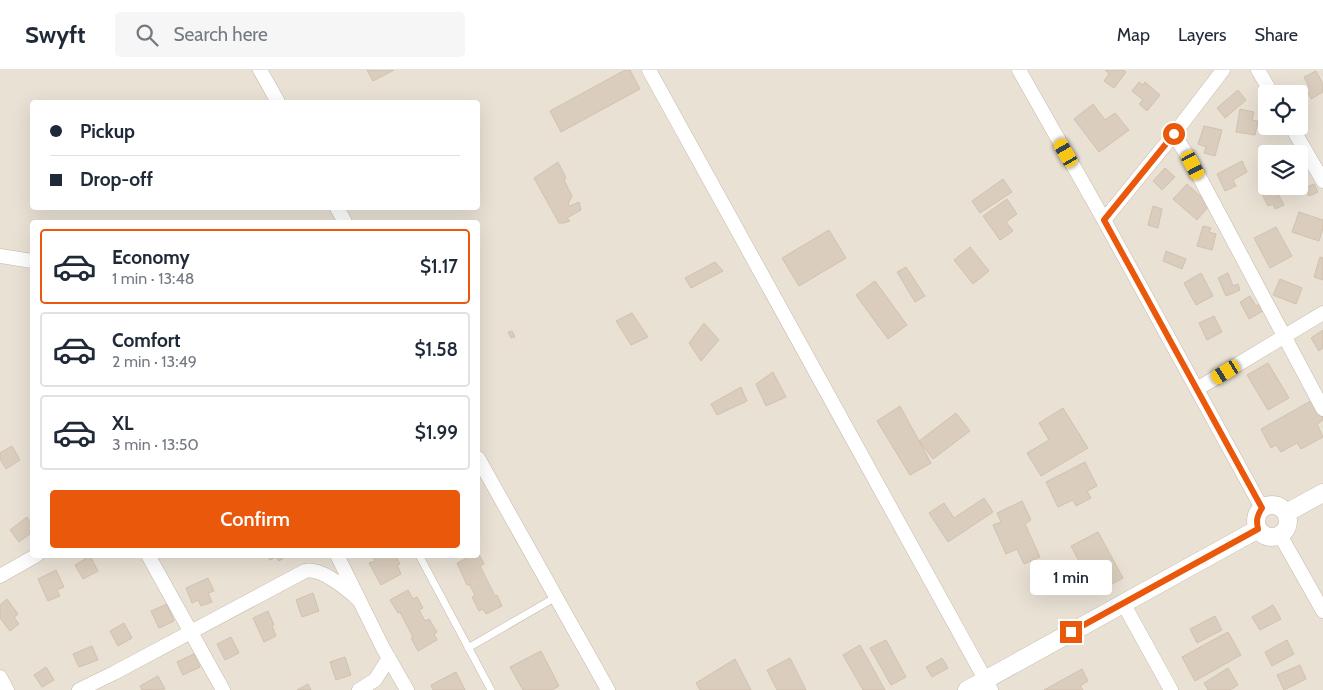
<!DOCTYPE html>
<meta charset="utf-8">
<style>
:root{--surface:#fff;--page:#f6f6f7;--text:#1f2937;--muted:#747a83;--line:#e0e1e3;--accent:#ea580c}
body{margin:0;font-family:Cabin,sans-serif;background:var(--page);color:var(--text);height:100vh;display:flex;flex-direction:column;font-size:19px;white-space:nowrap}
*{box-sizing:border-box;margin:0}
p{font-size:16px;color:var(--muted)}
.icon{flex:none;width:28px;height:28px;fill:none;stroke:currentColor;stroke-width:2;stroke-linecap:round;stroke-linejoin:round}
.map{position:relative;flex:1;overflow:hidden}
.panel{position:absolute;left:30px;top:150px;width:450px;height:338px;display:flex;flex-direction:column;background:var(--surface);border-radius:5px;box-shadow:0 5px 20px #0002}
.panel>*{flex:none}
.top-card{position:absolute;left:30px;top:30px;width:450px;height:110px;border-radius:5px;box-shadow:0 5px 20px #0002;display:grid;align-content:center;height:110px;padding:0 20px;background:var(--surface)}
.controls{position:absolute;left:1258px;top:15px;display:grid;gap:10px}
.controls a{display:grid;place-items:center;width:50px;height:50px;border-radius:5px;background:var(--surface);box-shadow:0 5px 20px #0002;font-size:25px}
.end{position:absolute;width:22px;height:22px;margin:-11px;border:6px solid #ea580c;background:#fff;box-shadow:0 0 0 2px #fff}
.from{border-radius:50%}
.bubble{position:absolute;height:35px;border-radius:5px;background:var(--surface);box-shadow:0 5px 20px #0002;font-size:16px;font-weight:600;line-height:35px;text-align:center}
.car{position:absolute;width:15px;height:30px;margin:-15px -8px;border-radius:6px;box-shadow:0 0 4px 1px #0007;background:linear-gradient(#f5c518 24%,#345 0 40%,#f5c518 0 76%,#345 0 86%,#f5c518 0)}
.top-card b{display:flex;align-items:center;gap:18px;height:48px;font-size:19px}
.top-card b+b{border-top:1px solid var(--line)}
.top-card i{width:12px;height:12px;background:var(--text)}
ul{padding:9px 0 0;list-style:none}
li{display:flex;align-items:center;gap:15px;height:75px;margin:0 10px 8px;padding:0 10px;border:2px solid var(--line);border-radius:5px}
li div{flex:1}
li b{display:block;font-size:19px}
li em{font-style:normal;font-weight:600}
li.selected{border-color:var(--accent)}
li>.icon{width:45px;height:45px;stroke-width:1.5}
.primary-button{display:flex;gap:10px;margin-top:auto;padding:10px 20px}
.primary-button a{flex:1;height:58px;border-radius:5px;background:var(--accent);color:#fff;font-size:20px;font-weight:600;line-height:58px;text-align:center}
header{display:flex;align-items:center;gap:30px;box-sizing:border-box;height:70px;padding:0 25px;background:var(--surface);border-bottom:1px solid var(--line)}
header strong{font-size:24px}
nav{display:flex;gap:28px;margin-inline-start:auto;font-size:18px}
.search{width:350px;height:45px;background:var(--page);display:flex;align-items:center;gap:12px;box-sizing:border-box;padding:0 18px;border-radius:5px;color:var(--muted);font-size:19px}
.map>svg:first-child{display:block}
.residential{fill:#e9e1d4;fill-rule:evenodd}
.building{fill:#dacdbd;stroke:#d2c1ad}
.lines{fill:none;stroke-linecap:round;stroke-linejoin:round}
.service-casing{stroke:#c4b9ab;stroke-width:8}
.minor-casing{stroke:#c4b9ab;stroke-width:15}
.tertiary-casing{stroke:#c4b9ab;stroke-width:19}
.service{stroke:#fff;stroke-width:7}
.minor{stroke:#fff;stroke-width:14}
.tertiary{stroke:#fff;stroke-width:18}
.route{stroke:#ea580c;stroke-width:6}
</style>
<header>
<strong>Swyft</strong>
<div class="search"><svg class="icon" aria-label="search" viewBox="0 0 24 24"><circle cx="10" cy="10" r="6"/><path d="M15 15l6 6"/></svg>Search here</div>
<nav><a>Map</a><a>Layers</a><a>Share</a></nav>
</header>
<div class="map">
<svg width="1323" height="620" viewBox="0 0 1323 620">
<rect width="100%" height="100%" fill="#f4efe6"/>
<!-- residential -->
<path class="residential" d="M 0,0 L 1323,0 L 1323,620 L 0,620 ZM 1266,24 L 1299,24 L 1299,56 L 1266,56 ZM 32,32 L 478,32 L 478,138 L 32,138 ZM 1266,84 L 1299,84 L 1299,116 L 1266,116 ZM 32,152 L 478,152 L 478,485 L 32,485 Z"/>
<!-- building -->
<path class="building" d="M 367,0 L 394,0 L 373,11 Z
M 625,0 L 630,0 L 640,19 L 561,62 L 550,41 Z
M 1105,0 L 1123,0 L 1126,2 L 1114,18 L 1104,11 L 1109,4 Z
M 1316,1 L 1323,14 L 1323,22 L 1311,29 L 1306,19 L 1309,17 L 1304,7 Z
M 1139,12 L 1143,15 L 1145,12 L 1160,25 L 1147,41 L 1139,34 L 1143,30 L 1132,21 Z
M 1238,20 L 1246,30 L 1225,48 L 1217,38 Z
M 1093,34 L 1105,50 L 1115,43 L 1129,60 L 1099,82 L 1074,49 Z
M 1240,39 L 1254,42 L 1252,50 L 1258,51 L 1255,65 L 1236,62 Z
M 1204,56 L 1222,60 L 1215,86 L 1204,83 L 1206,77 L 1198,74 Z
M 1242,91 L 1247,102 L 1233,110 L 1236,116 L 1225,121 L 1217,104 Z
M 558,92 L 566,108 L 564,110 L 572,126 L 568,134 L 570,136 L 579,132 L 581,140 L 567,148 L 570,151 L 564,153 L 559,153 L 534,108 Z
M 1165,98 L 1175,107 L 1162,120 L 1153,111 Z
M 1003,109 L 1012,122 L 980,143 L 972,131 Z
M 1187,114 L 1210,135 L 1197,150 L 1173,129 Z
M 1314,114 L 1318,122 L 1309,126 L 1305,118 Z
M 1275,118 L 1284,135 L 1275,139 L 1273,134 L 1268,136 L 1262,124 Z
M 1007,129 L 1017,144 L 1006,152 L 1013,161 L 1000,170 L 983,146 Z
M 1153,136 L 1162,139 L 1158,158 L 1148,155 Z
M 1299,142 L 1323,150 L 1323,158 L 1319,171 L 1292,162 Z
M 1203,156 L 1211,158 L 1209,162 L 1216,164 L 1212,180 L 1197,176 Z
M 1276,157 L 1292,186 L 1270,198 L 1254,168 Z
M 829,160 L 846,188 L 799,216 L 782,188 Z
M 970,177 L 989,201 L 973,214 L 954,190 Z
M 1166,181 L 1186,189 L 1182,199 L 1163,191 Z
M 1320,187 L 1323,188 L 1323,210 L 1314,207 Z
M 715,192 L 723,201 L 691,218 L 685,208 Z
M 906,197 L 925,226 L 915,232 L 897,202 Z
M 1201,203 L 1213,226 L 1196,235 L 1184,213 Z
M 1228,203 L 1233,216 L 1238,214 L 1240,220 L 1226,226 L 1218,208 Z
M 1280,209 L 1302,218 L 1296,234 L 1273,225 Z
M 875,211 L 907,255 L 888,269 L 856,225 Z
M 1250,226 L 1256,236 L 1264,231 L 1268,238 L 1249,249 L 1240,232 Z
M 632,243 L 648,267 L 631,275 L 616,251 Z
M 1214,246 L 1222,262 L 1207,270 L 1199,253 Z
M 704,253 L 719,270 L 701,291 L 689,273 Z
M 1323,260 L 1323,278 L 1319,281 L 1311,268 Z
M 512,261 L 515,267 L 511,268 L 508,262 Z
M 1268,293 L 1289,328 L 1268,340 L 1247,305 Z
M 773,302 L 786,327 L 766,336 L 756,314 Z
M 741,317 L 747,331 L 717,345 L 711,334 Z
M 1314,329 L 1323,346 L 1323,350 L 1317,354 L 1323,367 L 1301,379 L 1297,373 L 1281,382 L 1276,375 L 1271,378 L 1261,359 Z
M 900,336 L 931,393 L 910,405 L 877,351 Z
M 1063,338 L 1088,378 L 1041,406 L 1027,383 L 1049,370 L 1039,353 Z
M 956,343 L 970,361 L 933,389 L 919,371 Z
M 12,376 L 20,390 L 6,399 L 0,389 L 0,383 Z
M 1085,392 L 1097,416 L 1087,421 L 1091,428 L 1076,436 L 1073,430 L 1058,437 L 1046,412 Z
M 984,428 L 993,442 L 948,472 L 929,443 L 944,433 L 954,448 Z
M 1022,431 L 1031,450 L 1025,454 L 1040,487 L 1024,494 L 1017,479 L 1006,484 L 993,455 L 1001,452 L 997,443 Z
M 27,447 L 32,455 L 28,458 L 31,463 L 19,472 L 10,460 Z
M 1098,462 L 1123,508 L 1096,523 L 1071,476 Z
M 478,482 L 484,494 L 480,496 L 495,526 L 497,525 L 502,536 L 486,544 L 483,539 L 479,541 L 472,527 L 475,525 L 469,514 L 467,515 L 457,493 L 473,485 L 478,485 Z
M 267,485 L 288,485 L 279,491 L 276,487 L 270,490 Z
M 372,485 L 395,485 L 400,494 L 397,495 L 401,504 L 381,515 L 369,493 L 375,491 Z
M 90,486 L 98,501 L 83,509 L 75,495 Z
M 56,500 L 64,517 L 57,520 L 60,526 L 48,531 L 38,509 Z
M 208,508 L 214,521 L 208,523 L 212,532 L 201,536 L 198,530 L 192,533 L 186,518 Z
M 408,520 L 413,529 L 417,527 L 423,538 L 419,540 L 425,551 L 429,549 L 437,562 L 434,564 L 437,570 L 418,581 L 411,568 L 413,567 L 400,542 L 398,543 L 390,530 Z
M 313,523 L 319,541 L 302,547 L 296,530 Z
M 7,529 L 18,544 L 14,547 L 19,554 L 10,561 L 0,548 L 0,535 Z
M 167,534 L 174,551 L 159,558 L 151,541 Z
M 1273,535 L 1281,549 L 1260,560 L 1252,547 Z
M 268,541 L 274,555 L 272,556 L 276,566 L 264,572 L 253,548 Z
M 1215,546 L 1222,560 L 1197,573 L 1190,559 Z
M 124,553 L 132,568 L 118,576 L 110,561 Z
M 1228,562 L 1241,585 L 1195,611 L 1182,587 Z
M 231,567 L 239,583 L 225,590 L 217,574 Z
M 886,570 L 906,607 L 891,615 L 870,578 Z
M 1287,570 L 1294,584 L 1272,596 L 1265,582 Z
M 860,575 L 885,620 L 863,620 L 843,585 Z
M 92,576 L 98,590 L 79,597 L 73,584 Z
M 541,581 L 559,616 L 552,620 L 523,620 L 510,597 Z
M 194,584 L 200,597 L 183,605 L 177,592 Z
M 345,587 L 351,605 L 336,610 L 330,592 Z
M 790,588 L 806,620 L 777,620 L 767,600 Z
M 942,588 L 948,598 L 932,607 L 926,597 Z
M 735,589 L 751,620 L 700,620 L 696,613 Z
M 1300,595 L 1306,609 L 1284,620 L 1277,605 Z
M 46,597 L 54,610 L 42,617 L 34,605 Z
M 1228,598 L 1238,615 L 1230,620 L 1208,620 L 1204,613 Z
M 1082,599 L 1088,611 L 1080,616 L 1083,620 L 1044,620 Z
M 456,602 L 465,620 L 433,620 L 431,615 Z
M 158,606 L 165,619 L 142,620 L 140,616 Z
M 308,614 L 311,620 L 297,620 Z"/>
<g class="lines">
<!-- service casing -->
<g class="service-casing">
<path id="service" d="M 419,485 L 491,620
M 468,578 L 556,527"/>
</g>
<!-- minor casing -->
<g class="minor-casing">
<path id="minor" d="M 260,0 L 278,32
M 649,0 L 991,620
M 1019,0 L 1104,150 L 1262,438
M 1258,0 L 1272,24
M 1291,56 L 1323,111
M 1174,64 L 1193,95 L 1323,339
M 337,138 L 345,152
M 1104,150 L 1174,64 L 1223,0
M 0,186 L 32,191
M 1197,319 L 1323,243
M 478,388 L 608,620
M 1280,465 L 1323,541
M 148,485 L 223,620
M 337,485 L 383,578 L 407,620
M 0,506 L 37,485
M 1123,533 L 1171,620
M 0,607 L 7,620
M 79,620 L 114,603 L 305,501 C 321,497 347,519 359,530
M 359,620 L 375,610 L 389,588"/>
</g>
<!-- tertiary casing -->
<g class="tertiary-casing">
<path id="tertiary" d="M1256 451a16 16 0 1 1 32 0a16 16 0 1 1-32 0Z
M 1286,443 L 1323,423
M 967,620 L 1258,459"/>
</g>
<!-- service -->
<use href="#service" class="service"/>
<!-- minor -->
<use href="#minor" class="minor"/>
<!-- tertiary -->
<use href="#tertiary" class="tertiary"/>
</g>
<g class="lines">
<!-- route -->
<path class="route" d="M 1071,562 L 1258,459 C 1256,450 1257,446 1262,438 L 1104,150 L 1174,64"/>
</g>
</svg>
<div class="controls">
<a><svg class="icon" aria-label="locate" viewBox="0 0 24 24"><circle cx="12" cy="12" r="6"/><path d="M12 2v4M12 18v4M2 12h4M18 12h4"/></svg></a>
<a><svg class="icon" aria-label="layers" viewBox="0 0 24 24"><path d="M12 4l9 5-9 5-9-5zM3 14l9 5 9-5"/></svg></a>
</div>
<i class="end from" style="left:1174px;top:64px"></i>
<i class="end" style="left:1071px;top:562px"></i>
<div class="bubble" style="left:1030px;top:490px;width:82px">1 min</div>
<i class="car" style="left:1066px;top:83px;rotate:330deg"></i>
<i class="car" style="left:1193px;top:95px;rotate:152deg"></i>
<i class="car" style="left:1226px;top:302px;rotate:239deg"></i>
<div class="top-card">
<b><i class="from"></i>Pickup</b>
<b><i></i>Drop-off</b>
</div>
<section class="panel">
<ul>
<li class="selected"><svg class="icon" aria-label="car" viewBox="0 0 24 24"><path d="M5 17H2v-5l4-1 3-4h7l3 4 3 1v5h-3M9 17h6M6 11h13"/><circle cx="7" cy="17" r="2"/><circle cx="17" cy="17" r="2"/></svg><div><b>Economy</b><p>1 min · 13:48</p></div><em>$1.17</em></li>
<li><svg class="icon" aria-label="car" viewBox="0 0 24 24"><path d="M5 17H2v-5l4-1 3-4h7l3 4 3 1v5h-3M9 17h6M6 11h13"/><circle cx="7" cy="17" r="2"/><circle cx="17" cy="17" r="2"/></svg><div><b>Comfort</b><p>2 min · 13:49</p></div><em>$1.58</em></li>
<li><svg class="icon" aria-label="car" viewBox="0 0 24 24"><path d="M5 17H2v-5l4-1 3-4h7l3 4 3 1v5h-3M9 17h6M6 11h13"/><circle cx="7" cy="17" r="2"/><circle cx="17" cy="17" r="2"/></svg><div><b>XL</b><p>3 min · 13:50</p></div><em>$1.99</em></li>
</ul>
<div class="primary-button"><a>Confirm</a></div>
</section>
</div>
